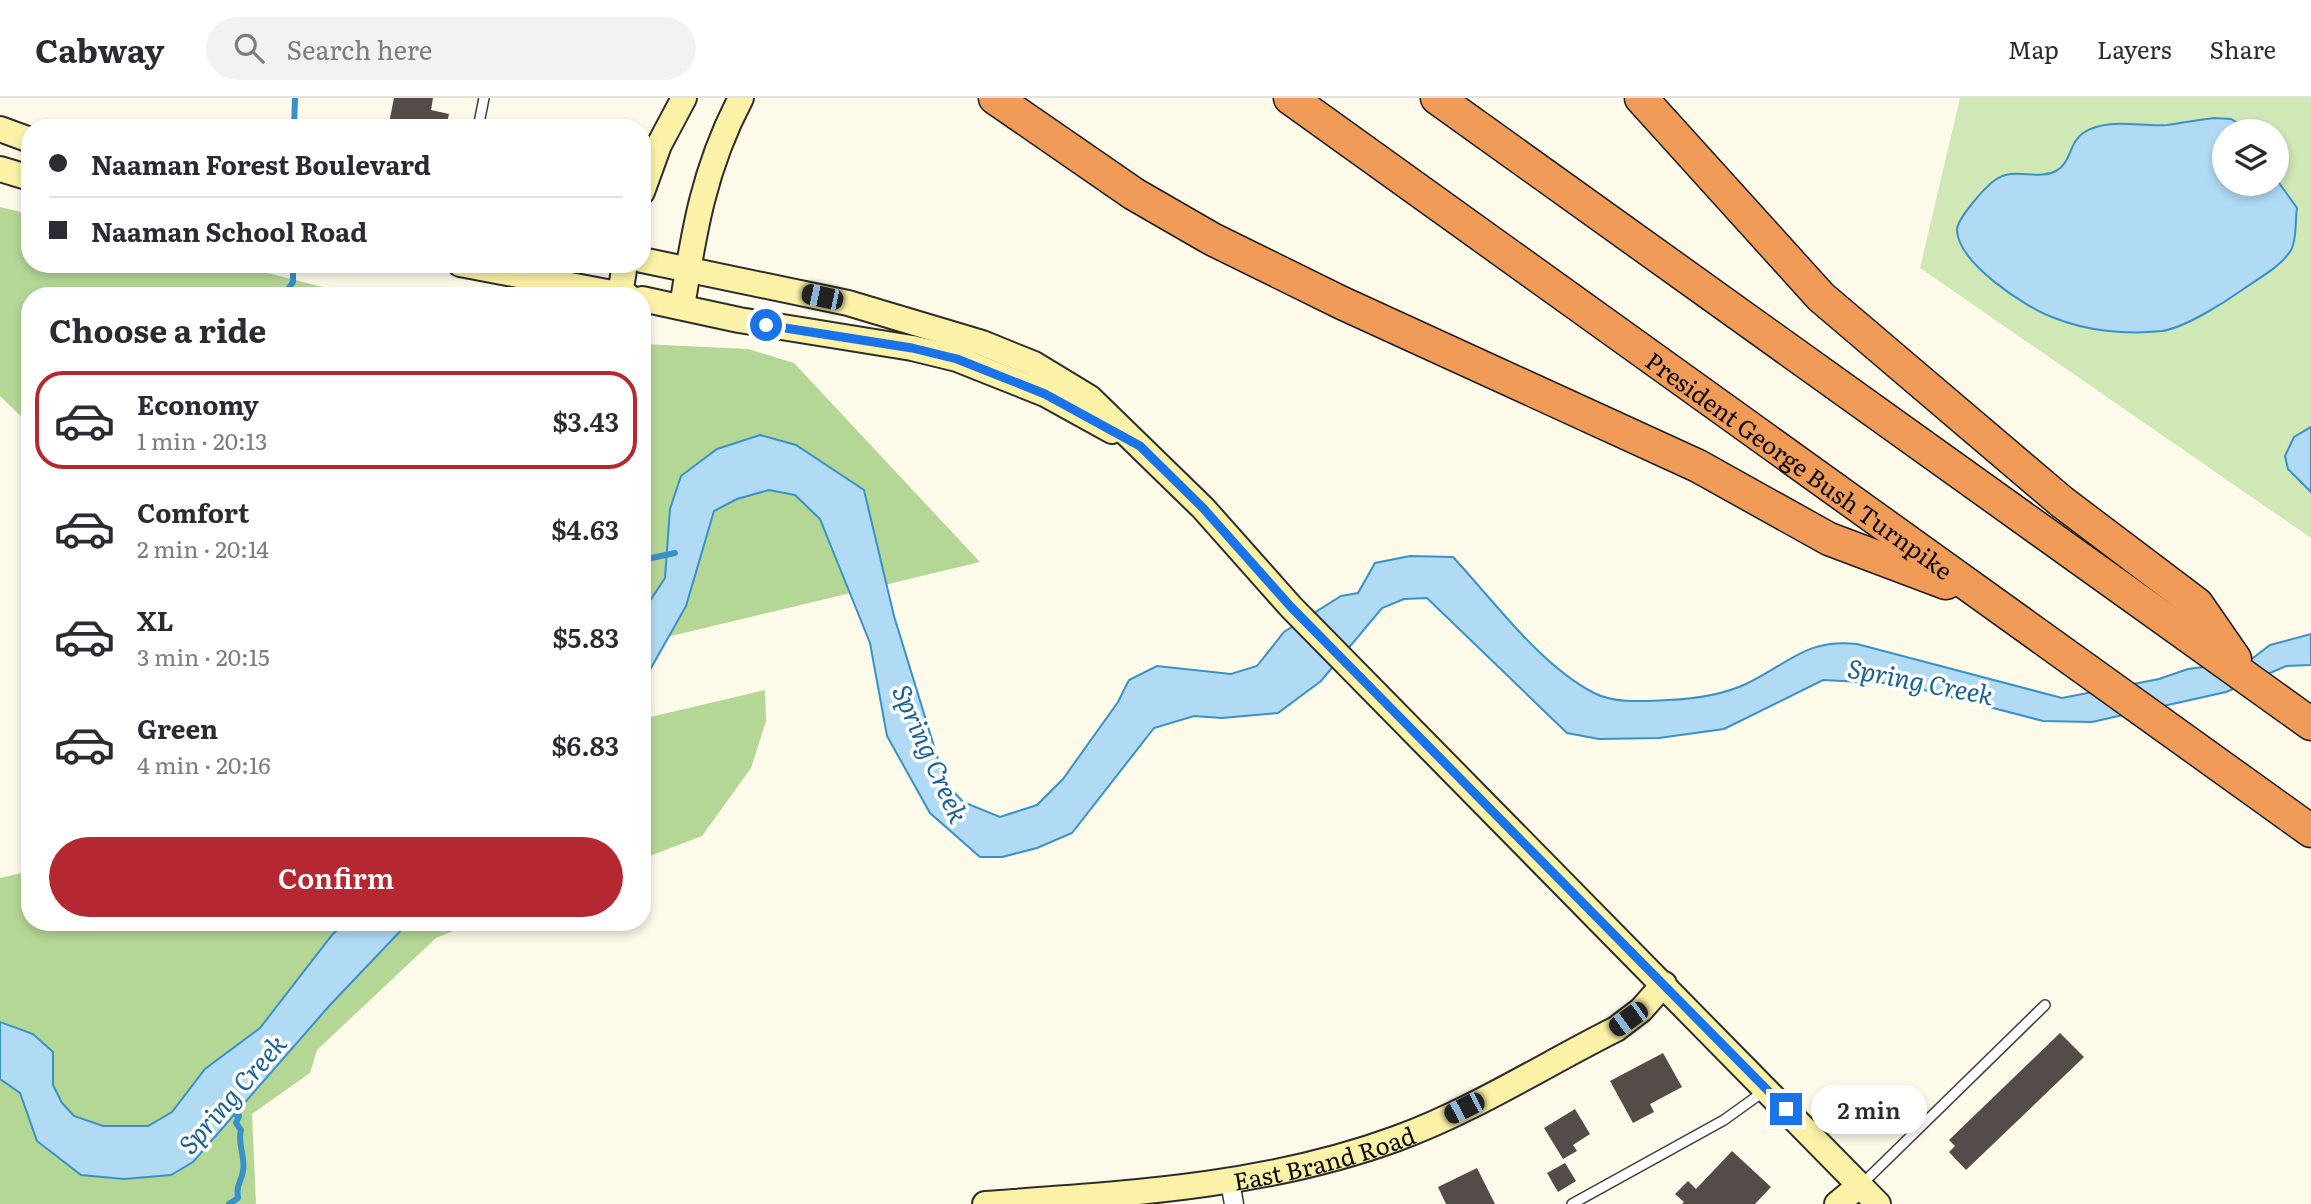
<!DOCTYPE html>
<meta charset="utf-8">
<style>
:root{--surface:#fff;--page:#f2f2f3;--text:#2b2b33;--muted:#7c7c81;--line:#e1e1e2;--accent:#b62831}
body{margin:0;font-family:Literata,serif;background:var(--page);color:var(--text);height:100vh;display:flex;flex-direction:column;font-size:26px;white-space:nowrap}
*{box-sizing:border-box;margin:0}
p{font-size:23px;color:var(--muted)}
.icon{flex:none;width:38px;height:38px;fill:none;stroke:currentColor;stroke-width:2;stroke-linecap:round;stroke-linejoin:round}
.map{position:relative;flex:1;overflow:hidden}
.panel{position:absolute;left:21px;top:189px;width:630px;height:644px;display:flex;flex-direction:column;background:var(--surface);border-radius:28px;box-shadow:0 4px 10px #0003}
.panel>*{flex:none}
.banner{position:absolute;left:21px;top:21px;width:630px;height:154px;border-radius:28px;box-shadow:0 4px 10px #0003;display:grid;align-content:center;height:154px;padding:0 28px;background:var(--surface)}
.controls{position:absolute;left:2212px;top:21px;display:grid;gap:14px}
.controls a{display:grid;place-items:center;width:77px;height:77px;border-radius:50%;background:var(--surface);box-shadow:0 4px 10px #0003;font-size:35px}
.end{position:absolute;width:32px;height:32px;margin:-16px;border:9px solid #1a73e8;background:#fff;box-shadow:0 0 0 4px #fff}
.from{border-radius:50%}
.bubble{position:absolute;height:49px;border-radius:24px;background:var(--surface);box-shadow:0 4px 10px #0003;font-size:23px;font-weight:600;line-height:49px;text-align:center}
.car{position:absolute;width:21px;height:42px;margin:-21px -10px;border-radius:9px;box-shadow:0 0 5px 2px #0007;background:linear-gradient(#222 24%,#8ab4d8 0 40%,#222 0 76%,#8ab4d8 0 86%,#222 0)}
.banner b{display:flex;align-items:center;gap:24px;height:66px;font-size:26px}
.banner b+b{border-top:2px solid var(--line)}
.banner i{width:18px;height:18px;background:var(--text)}
ul{padding:0;list-style:none}
li{display:flex;align-items:center;gap:21px;height:98px;margin:0 14px 10px;padding:0 14px;border:4px solid transparent;border-radius:28px}
li div{flex:1}
li b{display:block;font-size:26px}
li em{font-style:normal;font-weight:600}
li.selected{border-color:var(--accent)}
li>.icon{width:63px;height:63px;stroke-width:1.5}
h2{padding:0 28px;font-size:32px;line-height:84px}
.primary-button{display:flex;gap:14px;margin-top:auto;padding:14px 28px}
.primary-button a{flex:1;height:80px;border-radius:42px;background:var(--accent);color:#fff;font-size:28px;font-weight:600;line-height:80px;text-align:center}
header{display:flex;align-items:center;gap:42px;box-sizing:border-box;height:98px;padding:0 35px;background:var(--surface);border-bottom:2px solid var(--line)}
header strong{font-size:33px}
nav{display:flex;gap:38px;margin-inline-start:auto;font-size:24px}
.search{width:490px;height:63px;background:var(--page);display:flex;align-items:center;gap:18px;box-sizing:border-box;padding:0 24px;border-radius:38px;color:var(--muted);font-size:26px}
.map>svg:first-child{display:block}
.green{fill:#d0e7b6;fill-rule:evenodd}
.forest{fill:#b4d796}
.water{fill:#b1dbf4;stroke:#3a91c8;stroke-width:2}
.lines{fill:none;stroke-linecap:round;stroke-linejoin:round}
.stream{stroke:#3a91c8;stroke-width:6}
.building{fill:#534c48}
.lane-casing{stroke:#3e3e3e;stroke-width:12}
.street-casing{stroke:#3e3e3e;stroke-width:21}
.secondary-casing{stroke:#2d2d2d;stroke-width:28}
.highway-casing{stroke:#1c1c1c;stroke-width:35}
.lane{stroke:#fff;stroke-width:9}
.street{stroke:#fff;stroke-width:18}
.secondary{stroke:#fcf2a7;stroke-width:24}
.highway{stroke:#f09b57;stroke-width:32}
.route{stroke:#1a73e8;stroke-width:9}
.labels{text-anchor:middle;dominant-baseline:central;stroke-width:7;stroke-linejoin:round;paint-order:stroke}
.street-label{font-size:24px;fill:#0b0b0b;stroke:#fff}
.water-label{font-size:26px;font-style:italic;fill:#196298;stroke:#fff}
</style>
<header>
<strong>Cabway</strong>
<div class="search"><svg class="icon" aria-label="search" viewBox="0 0 24 24"><circle cx="10" cy="10" r="6"/><path d="M15 15l6 6"/></svg>Search here</div>
<nav><a>Map</a><a>Layers</a><a>Share</a></nav>
</header>
<div class="map">
<svg width="2311" height="1106" viewBox="0 0 2311 1106">
<rect width="100%" height="100%" fill="#fefaea"/>
<!-- green -->
<path class="green" d="M 1960,0 L 2311,0 L 2311,440 L 1920,170 ZM 2224,33 L 2277,33 L 2277,86 L 2224,86 Z"/>
<!-- forest -->
<path class="forest" d="M 0,109 L 30,116 L 30,166 L 233,166 L 358,198 L 30,198 L 30,327 L 0,298 Z
M 642,246 L 748,251 L 794,265 L 980,464 L 642,545 Z
M 765,592 L 766,623 L 751,670 L 702,738 L 642,761 L 642,621 Z
M 30,773 L 30,824 L 476,824 L 436,840 L 317,952 L 310,975 L 252,1016 L 256,1106 L 0,1106 L 0,780 Z"/>
<!-- water -->
<path class="water" d="M 2214,20 L 2231,21 L 2251,33 L 2224,33 L 2224,86 L 2277,86 L 2277,82 L 2297,110 C 2295,122 2297,142 2291,152 C 2281,169 2257,181 2242,192 C 2224,205 2184,230 2162,233 C 2126,237 2086,233 2052,219 C 2025,209 1958,165 1957,132 C 1957,121 1985,89 1995,82 C 2014,68 2037,83 2056,73 C 2071,65 2069,45 2083,35 C 2107,19 2140,29 2167,27 C 2182,25 2198,22 2214,20 Z
M 2311,329 L 2311,394 L 2288,371 L 2285,358 L 2294,339 Z
M 760,337 L 796,347 L 864,392 L 894,518 L 945,684 L 963,704 L 1000,719 L 1037,707 L 1063,681 L 1118,604 L 1129,582 L 1157,568 L 1231,576 L 1257,568 L 1284,534 L 1341,498 L 1358,495 L 1375,465 L 1410,458 L 1453,459 C 1494,503 1540,567 1594,595 C 1616,606 1644,603 1668,602 C 1693,601 1722,597 1746,586 C 1788,566 1807,540 1857,546 L 2062,600 L 2159,581 L 2188,571 L 2249,563 L 2270,547 L 2311,536 L 2311,567 L 2286,568 L 2226,594 L 2092,624 L 2043,623 L 1901,586 L 1823,582 L 1724,631 L 1659,640 L 1599,641 L 1567,635 L 1427,500 L 1404,501 L 1382,510 L 1321,583 L 1278,615 L 1222,620 L 1194,618 L 1154,630 L 1072,735 L 1037,750 L 1002,759 L 980,759 L 930,715 L 887,638 L 870,545 L 820,421 L 795,397 L 769,392 L 737,401 L 714,413 L 686,508 L 642,586 L 642,515 L 665,480 L 670,411 L 681,378 L 717,351 Z
M 346,824 L 409,824 L 330,907 L 193,1064 L 171,1077 L 124,1081 L 81,1077 L 37,1043 L 20,995 L 0,981 L 0,924 L 33,936 L 53,954 L 53,987 L 62,1005 L 74,1018 L 103,1028 L 148,1028 L 172,1014 L 205,971 L 260,930 L 332,837 Z"/>
<g class="lines">
<!-- stream -->
<path class="stream" d="M 294,30 L 295,0
M 283,198 L 293,184 L 293,166
M 642,462 L 675,455
M 229,1013 L 239,1018 L 236,1025 L 241,1032 C 237,1046 246,1060 243,1073 C 241,1086 236,1085 238,1100 L 229,1106"/>
</g>
<!-- building -->
<path class="building" d="M 394,0 L 433,0 L 431,12 L 449,16 L 446,30 L 388,30 Z
M 2060,935 L 2084,959 L 1966,1072 L 1949,1054 L 1955,1048 L 1949,1042 Z
M 1663,955 L 1682,989 L 1650,1006 L 1654,1014 L 1633,1025 L 1610,983 Z
M 1575,1011 L 1590,1036 L 1573,1047 L 1577,1053 L 1563,1061 L 1544,1030 Z
M 1732,1053 L 1771,1089 L 1755,1106 L 1682,1106 L 1684,1104 L 1675,1096 L 1688,1083 L 1696,1091 Z
M 1565,1065 L 1576,1083 L 1558,1094 L 1547,1075 Z
M 1477,1070 L 1495,1106 L 1446,1106 L 1438,1089 Z"/>
<g class="lines">
<!-- lane casing -->
<g class="lane-casing">
<path id="lane" d="M 478,30 L 484,0
M 1862,1086 L 2045,907
M 1572,1106 L 1724,1022 L 1763,994"/>
</g>
<!-- street casing -->
<g class="street-casing">
<path id="street" d="M 1230,1084 L 1234,1106"/>
</g>
<!-- secondary casing -->
<g class="secondary-casing">
<g id="secondary">
<path d="M 0,31 L 30,42"/>
<path d="M 0,71 L 30,80"/>
<path d="M 642,94 L 659,47 L 684,0"/>
<path d="M 642,162 L 848,205 L 982,245 L 1034,266 L 1090,300 L 1203,410 L 1291,509 L 1878,1106"/>
<path d="M 460,166 L 628,198"/>
<path d="M 620,196 L 625,166"/>
<path d="M 642,201 L 739,222 L 912,250 L 957,261 L 1045,296 L 1112,333"/>
<path d="M 682,209 C 694,133 704,70 741,0"/>
<path id="s1" d="M 985,1106 C 1124,1096 1265,1089 1398,1040 C 1474,1012 1544,967 1616,931 L 1641,912 L 1664,886"/>
<path d="M 1837,1106 L 1860,1087"/>
</g>
</g>
<!-- highway casing -->
<g class="highway-casing">
<g id="highway">
<path d="M 995,0 L 1134,96 L 1212,141 L 1342,205 L 1698,368 L 1829,441 L 1946,485"/>
<path id="s2" d="M 1290,0 L 2311,733"/>
<path d="M 1437,0 L 2311,626"/>
<path d="M 1641,0 L 1821,199 L 2062,404 L 2197,506 L 2235,561"/>
</g>
</g>
<!-- lane -->
<use href="#lane" class="lane"/>
<!-- street -->
<use href="#street" class="street"/>
<!-- secondary -->
<use href="#secondary" class="secondary"/>
<!-- highway -->
<use href="#highway" class="highway"/>
</g>
<g class="lines">
<!-- route -->
<path class="route" d="M 766,227 L 912,250 L 957,261 L 1045,296 L 1140,348 L 1203,410 L 1291,509 L 1786,1011"/>
</g>
<g class="labels">
<!-- street labels -->
<g class="street-label">
<text stroke="none"><textPath href="#s2" startOffset="628">President George Bush Turnpike</textPath></text>
<text stroke="none"><textPath href="#s1" startOffset="343">East Brand Road</textPath></text>
</g>
<!-- water labels -->
<g class="water-label">
<text transform="translate(1921 582) rotate(11)">Spring Creek</text>
<text transform="translate(932 655) rotate(66)">Spring Creek</text>
<text transform="translate(231 995) rotate(-49)">Spring Creek</text>
</g>
</g>
</svg>
<div class="controls">
<a><svg class="icon" aria-label="layers" viewBox="0 0 24 24"><path d="M12 4l9 5-9 5-9-5zM3 14l9 5 9-5"/></svg></a>
</div>
<i class="end from" style="left:766px;top:227px"></i>
<i class="end" style="left:1786px;top:1011px"></i>
<div class="bubble" style="left:1811px;top:987px;width:116px">2 min</div>
<i class="car" style="left:822px;top:199px;rotate:282deg"></i>
<i class="car" style="left:1628px;top:921px;rotate:234deg"></i>
<i class="car" style="left:1464px;top:1010px;rotate:243deg"></i>
<div class="banner">
<b><i class="from"></i>Naaman Forest Boulevard</b>
<b><i></i>Naaman School Road</b>
</div>
<section class="panel">
<h2>Choose a ride</h2>
<ul>
<li class="selected"><svg class="icon" aria-label="car" viewBox="0 0 24 24"><path d="M5 17H2v-5l4-1 3-4h7l3 4 3 1v5h-3M9 17h6M6 11h13"/><circle cx="7" cy="17" r="2"/><circle cx="17" cy="17" r="2"/></svg><div><b>Economy</b><p>1 min · 20:13</p></div><em>$3.43</em></li>
<li><svg class="icon" aria-label="car" viewBox="0 0 24 24"><path d="M5 17H2v-5l4-1 3-4h7l3 4 3 1v5h-3M9 17h6M6 11h13"/><circle cx="7" cy="17" r="2"/><circle cx="17" cy="17" r="2"/></svg><div><b>Comfort</b><p>2 min · 20:14</p></div><em>$4.63</em></li>
<li><svg class="icon" aria-label="car" viewBox="0 0 24 24"><path d="M5 17H2v-5l4-1 3-4h7l3 4 3 1v5h-3M9 17h6M6 11h13"/><circle cx="7" cy="17" r="2"/><circle cx="17" cy="17" r="2"/></svg><div><b>XL</b><p>3 min · 20:15</p></div><em>$5.83</em></li>
<li><svg class="icon" aria-label="car" viewBox="0 0 24 24"><path d="M5 17H2v-5l4-1 3-4h7l3 4 3 1v5h-3M9 17h6M6 11h13"/><circle cx="7" cy="17" r="2"/><circle cx="17" cy="17" r="2"/></svg><div><b>Green</b><p>4 min · 20:16</p></div><em>$6.83</em></li>
</ul>
<div class="primary-button"><a>Confirm</a></div>
</section>
</div>
